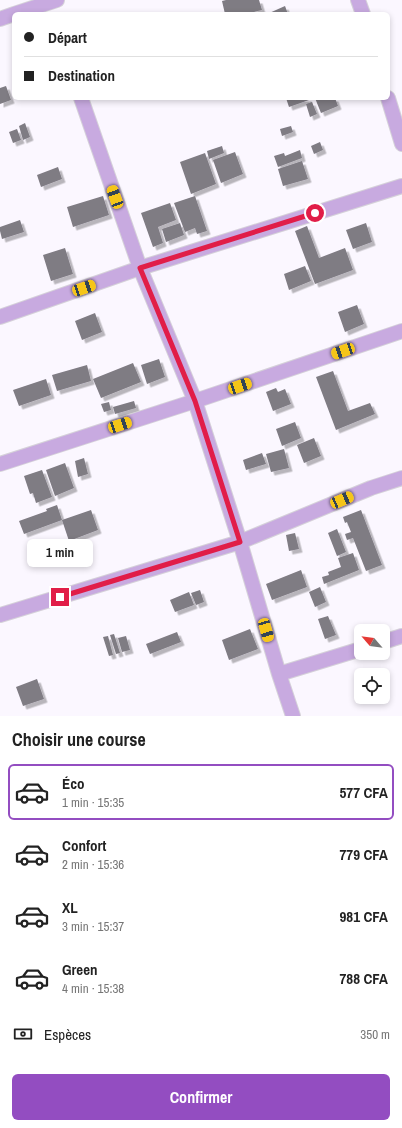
<!DOCTYPE html>
<html lang="fr">
<meta charset="utf-8">
<style>
:root{--surface:#fff;--page:#f6f6f6;--text:#222;--muted:#767676;--line:#e0e0e0;--accent:#934dc1}
body{margin:0;font-family:"Archivo Narrow",sans-serif;background:var(--page);color:var(--text);height:100vh;display:flex;flex-direction:column;font-size:15px;white-space:nowrap}
*{box-sizing:border-box;margin:0}
p{font-size:13px;color:var(--muted)}
.icon{flex:none;width:22px;height:22px;fill:none;stroke:currentColor;stroke-width:2;stroke-linecap:round;stroke-linejoin:round}
.map{position:relative;height:716px;overflow:hidden}
.side{display:flex;flex-direction:column;background:var(--surface);flex:1}
.side>*{flex:none}
.banner{position:absolute;left:12px;top:12px;width:378px;height:88px;border-radius:6px;box-shadow:0 2px 6px #0003;display:grid;align-content:center;height:88px;padding:0 12px;background:var(--surface)}
.needle{width:26px;rotate:298deg}
.fabs{position:absolute;left:354px;top:624px;display:grid;gap:8px}
.fabs a{display:grid;place-items:center;width:36px;height:36px;border-radius:6px;background:var(--surface);box-shadow:0 2px 6px #0003;font-size:20px}
.end{position:absolute;width:18px;height:18px;margin:-9px;border:5px solid #e11d48;background:#fff;box-shadow:0 0 0 2px #fff}
.from{border-radius:50%}
.bubble{position:absolute;height:28px;border-radius:6px;background:var(--surface);box-shadow:0 2px 6px #0003;font-size:13px;font-weight:800;line-height:28px;text-align:center}
.car{position:absolute;width:12px;height:24px;margin:-12px -6px;border-radius:5px;box-shadow:0 0 3px 1px #0007;background:linear-gradient(#f5c518 24%,#345 0 40%,#f5c518 0 76%,#345 0 86%,#f5c518 0)}
.banner b{display:flex;align-items:center;gap:14px;height:38px;font-size:15px}
.banner b+b{border-top:1px solid var(--line)}
.banner i{width:10px;height:10px;background:var(--text)}
ul{padding:0;list-style:none}
li{display:flex;align-items:center;gap:12px;height:56px;margin:0 8px 6px;padding:0 4px;border:2px solid transparent;border-radius:6px}
li div{flex:1}
li b{display:block;font-size:15px}
li em{font-style:normal;font-weight:800}
li.active{border-color:var(--accent)}
li>.icon{width:36px;height:36px;stroke-width:1.5}
h2{padding:0 12px;font-size:18px;line-height:48px}
.pay{display:flex;align-items:center;gap:10px;height:44px;padding:0 12px;font-size:15px}
.pay p{margin-inline-start:auto}
.cta{display:flex;gap:8px;margin-top:auto;padding:8px 12px}
.cta a{flex:1;height:46px;border-radius:6px;background:var(--accent);color:#fff;font-size:16px;font-weight:800;line-height:46px;text-align:center}
.map>svg:first-child{display:block}
.building{fill:#7f7b83;filter:url(#shadow)}
.lines{fill:none;stroke-linecap:round;stroke-linejoin:round}
.minor-casing{stroke:#d5d1d9;stroke-width:16}
.minor{stroke:#c8aae0;stroke-width:14}
.route{stroke:#e11d48;stroke-width:5}
</style>
<div class="map">
<svg width="402" height="716" viewBox="0 0 402 716">
<defs>
<filter id="shadow"><feDropShadow dx="3.5" dy="3.5" stdDeviation="0" flood-color="#0004"/></filter>
</defs>
<rect width="100%" height="100%" fill="#fbf7ff"/>
<!-- building -->
<path class="building" d="M 226,0 L 259,0 L 262,10 L 245,14 L 225,14 L 222,1 Z
M 285,6 L 288,14 L 267,14 Z
M 6,86 L 11,100 L 0,104 L 0,88 Z
M 286,98 L 308,98 L 309,100 L 289,107 Z
M 315,98 L 335,98 L 338,106 L 321,113 Z
M 312,102 L 317,114 L 310,117 L 306,104 Z
M 25,123 L 30,137 L 23,140 L 19,126 Z
M 291,126 L 293,132 L 282,136 L 280,129 Z
M 17,129 L 21,140 L 13,143 L 9,132 Z
M 320,142 L 323,150 L 314,154 L 311,146 Z
M 222,146 L 224,153 L 209,159 L 207,151 Z
M 300,150 L 302,158 L 278,167 L 274,156 L 284,153 L 285,156 Z
M 235,152 L 243,174 L 221,183 L 213,160 Z
M 205,153 L 216,184 L 191,194 L 180,162 Z
M 302,161 L 308,179 L 283,186 L 278,169 Z
M 58,167 L 62,179 L 41,187 L 37,175 Z
M 103,196 L 109,215 L 73,227 L 67,207 Z
M 195,196 L 207,231 L 197,234 L 195,228 L 185,232 L 174,203 Z
M 170,203 L 176,220 L 158,227 L 163,243 L 153,247 L 141,213 Z
M 20,220 L 24,232 L 2,239 L 0,231 L 0,227 Z
M 180,223 L 184,235 L 166,242 L 162,229 Z
M 366,223 L 372,242 L 353,249 L 346,230 Z
M 307,226 L 319,258 L 345,248 L 353,270 L 315,284 L 295,231 Z
M 65,248 L 73,274 L 51,281 L 43,255 Z
M 305,266 L 311,281 L 289,290 L 284,274 Z
M 357,305 L 364,324 L 345,332 L 338,312 Z
M 95,313 L 102,332 L 82,340 L 75,321 Z
M 159,359 L 165,377 L 147,384 L 141,365 Z
M 133,363 L 141,382 L 101,398 L 93,379 Z
M 87,365 L 91,381 L 57,391 L 52,375 Z
M 333,371 L 348,411 L 370,403 L 375,414 L 336,430 L 316,377 Z
M 46,379 L 51,395 L 19,406 L 13,390 Z
M 276,388 L 278,392 L 285,389 L 291,404 L 273,411 L 266,392 Z
M 134,401 L 136,408 L 115,414 L 113,407 Z
M 109,402 L 111,410 L 104,412 L 101,404 Z
M 295,422 L 301,438 L 282,446 L 276,429 Z
M 314,438 L 321,456 L 304,463 L 297,445 Z
M 284,449 L 289,468 L 271,472 L 266,454 Z
M 262,453 L 266,464 L 246,470 L 243,460 Z
M 84,458 L 88,474 L 78,477 L 75,461 Z
M 65,463 L 74,488 L 55,496 L 46,470 Z
M 42,470 L 52,497 L 36,503 L 33,493 L 30,494 L 24,476 Z
M 57,505 L 62,520 L 24,534 L 19,521 L 47,511 L 46,509 Z
M 91,510 L 98,530 L 69,541 L 62,520 Z
M 361,510 L 382,565 L 366,571 L 353,538 L 347,540 L 345,534 L 351,532 L 347,522 L 345,523 L 343,517 Z
M 337,529 L 346,552 L 337,556 L 328,533 Z
M 295,533 L 299,549 L 289,551 L 286,535 Z
M 353,553 L 359,570 L 324,584 L 322,577 L 329,575 L 328,572 L 341,567 L 338,558 Z
M 301,570 L 307,587 L 272,600 L 266,584 Z
M 320,587 L 326,602 L 315,607 L 309,592 Z
M 200,590 L 204,602 L 196,605 L 191,593 Z
M 189,592 L 194,605 L 175,612 L 170,600 Z
M 328,616 L 336,635 L 325,639 L 318,619 Z
M 250,629 L 258,649 L 229,660 L 222,640 Z
M 177,632 L 181,642 L 150,654 L 146,644 Z
M 114,634 L 120,653 L 116,654 L 110,635 Z
M 108,636 L 113,655 L 109,656 L 103,637 Z
M 126,636 L 130,650 L 122,652 L 118,638 Z
M 37,679 L 44,699 L 23,706 L 16,687 Z"/>
<g class="lines">
<!-- minor casing -->
<g class="minor-casing">
<path id="minor" d="M 358,0 L 363,14
M 14,14 L 57,0
M 0,19 L 14,14
M 81,98 L 140,268 L 195,401 L 240,542 L 279,674 L 293,716
M 388,98 L 402,144
M 0,317 L 140,268 L 402,186
M 0,464 L 195,401 L 402,331
M 0,615 L 240,542 L 371,488 L 402,478
M 383,642 L 402,636
M 279,674 L 361,649"/>
</g>
<!-- minor -->
<use href="#minor" class="minor"/>
</g>
<g class="lines">
<!-- route -->
<path class="route" d="M 60,597 L 240,542 L 195,401 L 140,268 L 315,213"/>
</g>
</svg>
<div class="fabs">
<a><svg class="needle" viewBox="-14 -14 28 28"><path d="M0-13l5 13h-10z" fill="#e53935"/><path d="M0 13l5-13h-10z" fill="#767676"/></svg></a>
<a><svg class="icon" aria-label="locate" viewBox="0 0 24 24"><circle cx="12" cy="12" r="6"/><path d="M12 2v4M12 18v4M2 12h4M18 12h4"/></svg></a>
</div>
<i class="end from" style="left:315px;top:213px"></i>
<i class="end" style="left:60px;top:597px"></i>
<div class="bubble" style="left:27px;top:539px;width:66px">1 min</div>
<i class="car" style="left:115px;top:197px;rotate:340deg"></i>
<i class="car" style="left:84px;top:288px;rotate:71deg"></i>
<i class="car" style="left:343px;top:351px;rotate:251deg"></i>
<i class="car" style="left:240px;top:386px;rotate:71deg"></i>
<i class="car" style="left:120px;top:425px;rotate:72deg"></i>
<i class="car" style="left:342px;top:500px;rotate:67deg"></i>
<i class="car" style="left:266px;top:630px;rotate:164deg"></i>
<div class="banner">
<b><i class="from"></i>Départ</b>
<b><i></i>Destination</b>
</div>
</div>
<section class="side">
<h2>Choisir une course</h2>
<ul>
<li class="active"><svg class="icon" aria-label="car" viewBox="0 0 24 24"><path d="M5 17H2v-5l4-1 3-4h7l3 4 3 1v5h-3M9 17h6M6 11h13"/><circle cx="7" cy="17" r="2"/><circle cx="17" cy="17" r="2"/></svg><div><b>Éco</b><p>1 min · 15:35</p></div><em>577 CFA</em></li>
<li><svg class="icon" aria-label="car" viewBox="0 0 24 24"><path d="M5 17H2v-5l4-1 3-4h7l3 4 3 1v5h-3M9 17h6M6 11h13"/><circle cx="7" cy="17" r="2"/><circle cx="17" cy="17" r="2"/></svg><div><b>Confort</b><p>2 min · 15:36</p></div><em>779 CFA</em></li>
<li><svg class="icon" aria-label="car" viewBox="0 0 24 24"><path d="M5 17H2v-5l4-1 3-4h7l3 4 3 1v5h-3M9 17h6M6 11h13"/><circle cx="7" cy="17" r="2"/><circle cx="17" cy="17" r="2"/></svg><div><b>XL</b><p>3 min · 15:37</p></div><em>981 CFA</em></li>
<li><svg class="icon" aria-label="car" viewBox="0 0 24 24"><path d="M5 17H2v-5l4-1 3-4h7l3 4 3 1v5h-3M9 17h6M6 11h13"/><circle cx="7" cy="17" r="2"/><circle cx="17" cy="17" r="2"/></svg><div><b>Green</b><p>4 min · 15:38</p></div><em>788 CFA</em></li>
</ul>
<div class="pay"><svg class="icon" aria-label="cash" viewBox="0 0 24 24"><path d="M3 7h18v10H3z"/><circle cx="12" cy="12" r="2"/></svg>Espèces<p>350 m</p></div>
<div class="cta"><a>Confirmer</a></div>
</section>
